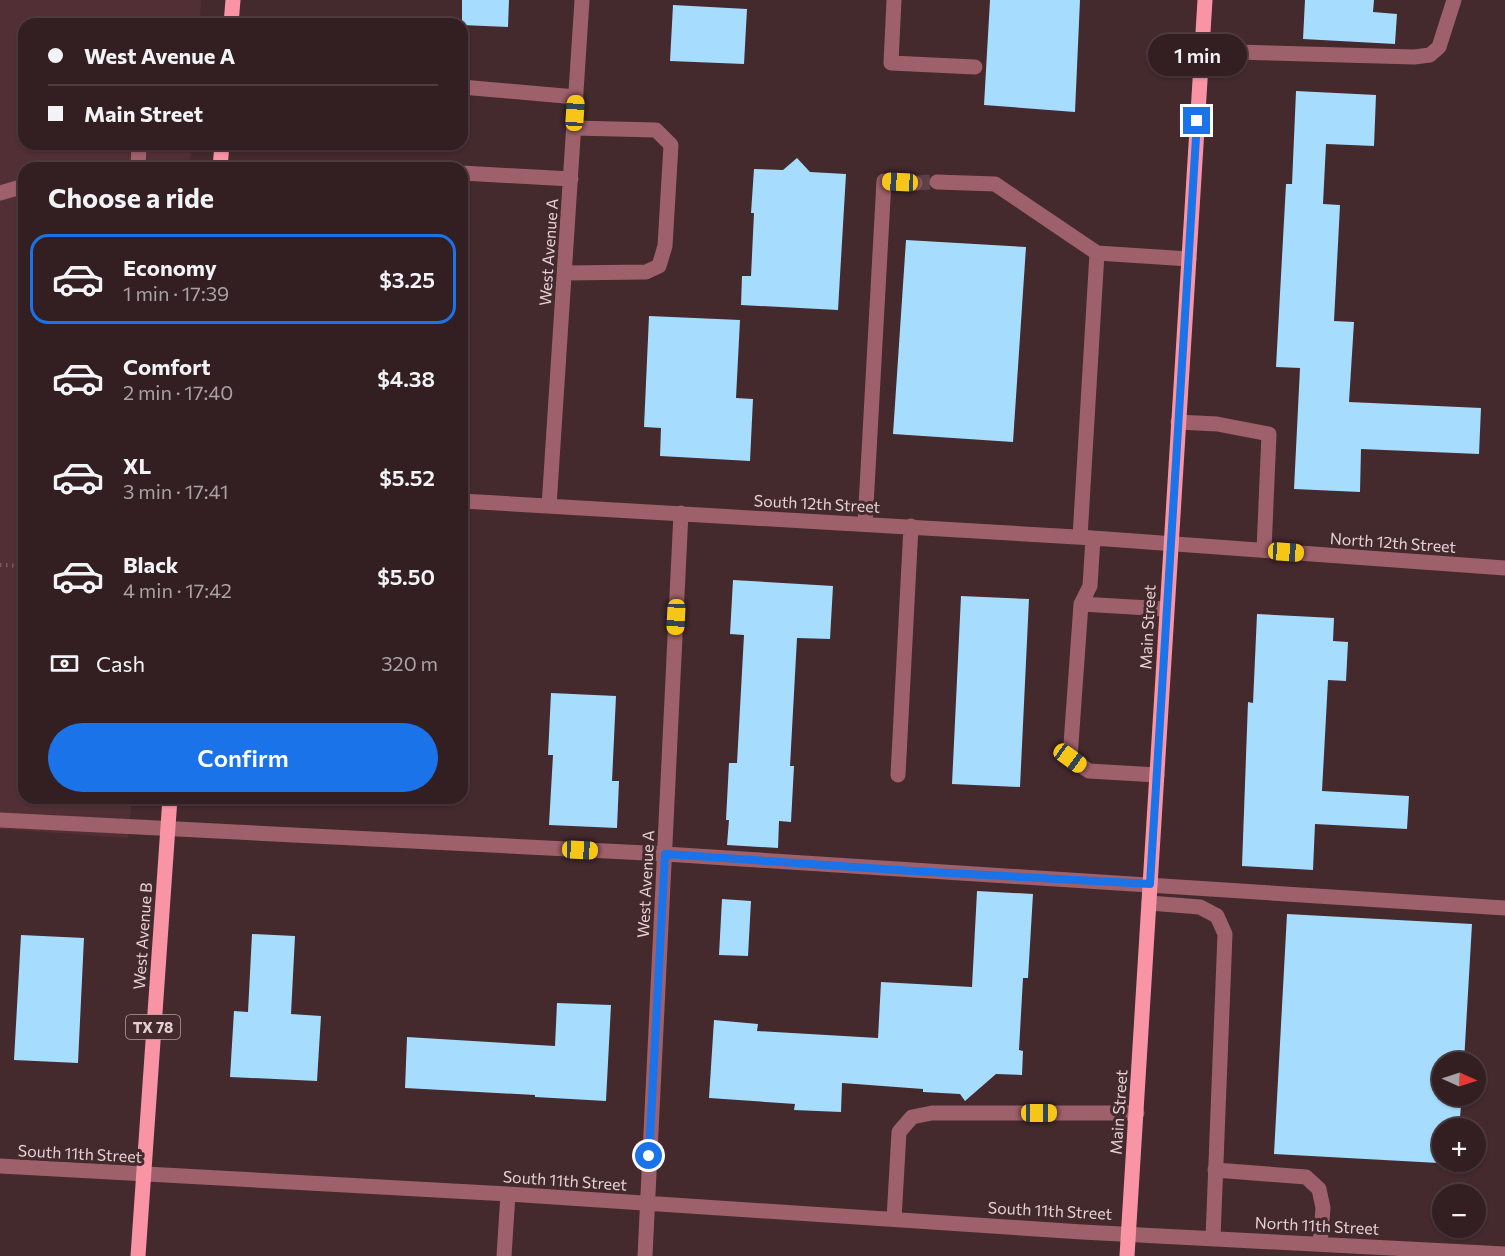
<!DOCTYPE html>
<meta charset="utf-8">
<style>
:root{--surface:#331f22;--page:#3e2c2f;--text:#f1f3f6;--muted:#a9a2a5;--line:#4e3d40;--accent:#1a73e8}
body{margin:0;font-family:Commissioner,sans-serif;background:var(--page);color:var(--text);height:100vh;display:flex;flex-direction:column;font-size:22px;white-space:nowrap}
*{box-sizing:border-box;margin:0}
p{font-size:20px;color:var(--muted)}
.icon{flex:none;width:33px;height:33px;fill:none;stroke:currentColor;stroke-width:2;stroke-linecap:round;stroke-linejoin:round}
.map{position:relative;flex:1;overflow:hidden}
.panel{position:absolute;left:18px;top:162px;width:450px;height:642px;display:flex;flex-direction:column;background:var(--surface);border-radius:18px;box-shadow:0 2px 4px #0004,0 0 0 2px var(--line)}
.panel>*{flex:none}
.guide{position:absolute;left:18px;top:18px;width:450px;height:132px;border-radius:18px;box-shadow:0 2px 4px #0004,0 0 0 2px var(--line);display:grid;align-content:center;height:132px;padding:0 30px;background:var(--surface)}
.needle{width:39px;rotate:93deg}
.controls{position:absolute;left:1432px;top:1052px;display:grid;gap:12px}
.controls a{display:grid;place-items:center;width:54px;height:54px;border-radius:50%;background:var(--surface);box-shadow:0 2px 4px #0004,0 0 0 2px var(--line);font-size:30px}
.end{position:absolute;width:27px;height:27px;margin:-14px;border:8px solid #1a73e8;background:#fff;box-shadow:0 0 0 3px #fff}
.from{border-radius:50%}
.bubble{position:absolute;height:42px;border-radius:21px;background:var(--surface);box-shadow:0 2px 4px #0004,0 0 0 2px var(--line);font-size:20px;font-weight:600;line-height:42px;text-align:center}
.car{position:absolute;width:18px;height:36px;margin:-18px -9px;border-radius:8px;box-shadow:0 0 4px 2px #0007;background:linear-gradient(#f5c518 24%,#345 0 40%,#f5c518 0 76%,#345 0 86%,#f5c518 0)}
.guide b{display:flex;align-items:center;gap:21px;height:57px;font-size:22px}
.guide b+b{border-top:2px solid var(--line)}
.guide i{width:15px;height:15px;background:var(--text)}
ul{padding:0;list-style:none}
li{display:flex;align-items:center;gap:18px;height:90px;margin:0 12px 9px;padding:0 18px;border:3px solid transparent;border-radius:18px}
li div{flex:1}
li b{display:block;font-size:22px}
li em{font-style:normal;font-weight:600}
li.on{border-color:var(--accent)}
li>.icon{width:54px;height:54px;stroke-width:1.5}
h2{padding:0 30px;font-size:27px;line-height:72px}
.pay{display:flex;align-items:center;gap:15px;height:66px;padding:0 30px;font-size:22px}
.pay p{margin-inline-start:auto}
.cta{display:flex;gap:12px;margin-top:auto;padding:12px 30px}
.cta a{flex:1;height:69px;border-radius:36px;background:var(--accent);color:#fff;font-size:24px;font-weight:600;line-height:69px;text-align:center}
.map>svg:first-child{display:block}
.built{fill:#522f35}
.building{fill:#a6dcfe}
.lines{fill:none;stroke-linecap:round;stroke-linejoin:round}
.minor-tunnel{stroke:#5c4246;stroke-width:15;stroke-dasharray:15 8;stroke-linecap:butt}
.path{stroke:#755d60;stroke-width:4;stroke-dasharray:1.5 4.5;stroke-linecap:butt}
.minor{stroke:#9e606a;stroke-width:15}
.major{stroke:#f994a5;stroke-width:15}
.route{stroke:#1a73e8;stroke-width:8}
.labels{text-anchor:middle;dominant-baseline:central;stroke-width:6;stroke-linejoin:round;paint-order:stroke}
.shield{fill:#44292d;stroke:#b39fa1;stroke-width:1.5}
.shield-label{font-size:15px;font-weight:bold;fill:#e3d1d3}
.street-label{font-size:16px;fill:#e3d1d3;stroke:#44292d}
</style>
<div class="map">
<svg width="1505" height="1256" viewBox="0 0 1505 1256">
<rect width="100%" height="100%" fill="#44292d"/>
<!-- built -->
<path class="built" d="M 0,0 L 201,0 L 200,24 L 24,24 L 24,144 L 191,144 L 190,168 L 24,168 L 24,798 L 132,798 L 128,838 L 0,829 Z"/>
<!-- building -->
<path class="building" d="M 462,0 L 509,0 L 508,27 L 462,25 Z
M 990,0 L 1080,0 L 1075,112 L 984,105 Z
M 1305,0 L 1374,0 L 1373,12 L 1397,14 L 1395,44 L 1303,39 Z
M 673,5 L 747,9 L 744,64 L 670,61 Z
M 1296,91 L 1376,95 L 1374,146 L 1326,144 L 1323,204 L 1340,205 L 1334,321 L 1354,322 L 1349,402 L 1481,408 L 1479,454 L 1361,449 L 1360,492 L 1294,489 L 1300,368 L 1276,367 L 1286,184 L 1292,184 Z
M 797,158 L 810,172 L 846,174 L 838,310 L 741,305 L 742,276 L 751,276 L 754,213 L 751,213 L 754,169 L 783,170 Z
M 906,240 L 1026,247 L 1013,442 L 893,434 Z
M 649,316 L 740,320 L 736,398 L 753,399 L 750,461 L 660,456 L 661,428 L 644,427 Z
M 733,580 L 833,586 L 830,639 L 797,638 L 790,766 L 794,766 L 791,822 L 779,821 L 778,848 L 727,845 L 729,820 L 726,820 L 729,763 L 737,763 L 744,635 L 730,634 Z
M 961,596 L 1029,599 L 1020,787 L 952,784 Z
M 1257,614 L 1334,618 L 1333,641 L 1348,642 L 1346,681 L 1328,680 L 1322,791 L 1409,796 L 1407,829 L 1315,824 L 1313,870 L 1242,866 L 1248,702 L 1253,703 Z
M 551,693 L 616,696 L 612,781 L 619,781 L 617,828 L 549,825 L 553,755 L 548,755 Z
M 977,891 L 1033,894 L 1028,978 L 1023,978 L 1019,1050 L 1023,1051 L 1022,1075 L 996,1074 L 965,1101 L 960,1094 L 923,1092 L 923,1089 L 842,1083 L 841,1112 L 794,1110 L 795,1104 L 709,1098 L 714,1020 L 758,1024 L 757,1031 L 878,1038 L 881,982 L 972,987 Z
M 722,899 L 751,901 L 748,956 L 719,955 Z
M 1287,914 L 1472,924 L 1464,1062 L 1443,1062 L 1443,1095 L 1462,1095 L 1459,1128 L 1443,1128 L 1443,1161 L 1457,1161 L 1457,1164 L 1274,1154 Z
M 252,934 L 295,936 L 291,1014 L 321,1016 L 317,1081 L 230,1077 L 234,1011 L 248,1012 Z
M 21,935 L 84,938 L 78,1063 L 14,1060 Z
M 557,1003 L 611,1005 L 606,1101 L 535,1097 L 535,1095 L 405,1088 L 407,1037 L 555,1046 Z"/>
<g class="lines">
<!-- minor-tunnel -->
<path class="minor-tunnel" d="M 915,183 L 937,182"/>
<!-- path -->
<path class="path" d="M 0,565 L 24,566"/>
<!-- minor -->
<path class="minor" d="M 894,0 L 891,63 L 975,67
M 1201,51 L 1414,57 L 1430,55 L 1439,47 L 1454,0
M 462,87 L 576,97
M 138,168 L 139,144
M 462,173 L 571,179
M 937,182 L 995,184 L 1097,253
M 0,193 L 24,186
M 565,273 L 646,272 L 659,266 L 665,246 L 671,145 L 656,130 L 574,128
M 1178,422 L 1217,424 L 1269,434 L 1264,550
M 462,501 L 1093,538 L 1505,568
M 549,506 L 582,0
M 865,524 L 884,181 L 915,183
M 1080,537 L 1097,253 L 1189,259
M 1081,604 L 1090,586 L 1093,538
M 898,775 L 911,526
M 1157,775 L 1089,771 L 1070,758 L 1081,604 L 1166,609
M 0,820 L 665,854 L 1505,908
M 1149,903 L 1200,907 L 1217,916 L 1225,934 L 1213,1238
M 0,1166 L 508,1194 L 1082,1232 L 1505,1254
M 1215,1170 L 1306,1177 L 1319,1189 L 1323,1208 L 1320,1244
M 894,1219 L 899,1132 L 912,1117 L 932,1113 L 1137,1113
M 504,1256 L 508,1194
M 645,1256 L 681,513"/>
<!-- major -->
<path class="major" d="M 231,24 L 233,0
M 220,168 L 222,144
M 138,1256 L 170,798
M 1127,1256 L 1205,0"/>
</g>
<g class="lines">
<!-- route -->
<path class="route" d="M 649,1156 L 665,854 L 913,871 L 1150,884 L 1197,121"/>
</g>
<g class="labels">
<!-- shield labels -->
<rect class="shield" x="126" y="1015" width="54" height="24" rx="4.5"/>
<g class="shield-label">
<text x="153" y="1027">TX 78</text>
</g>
<!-- street labels -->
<g class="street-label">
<text transform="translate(548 252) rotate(-86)">West Avenue A</text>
<text transform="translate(817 503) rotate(3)">South 12th Street</text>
<text transform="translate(1393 542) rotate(4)">North 12th Street</text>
<text transform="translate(1147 627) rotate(-87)">Main Street</text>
<text transform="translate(645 884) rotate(-87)">West Avenue A</text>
<text transform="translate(142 936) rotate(-86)">West Avenue B</text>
<text transform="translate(1118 1112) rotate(-86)">Main Street</text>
<text transform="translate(80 1153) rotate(3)">South 11th Street</text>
<text transform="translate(565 1180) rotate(4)">South 11th Street</text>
<text transform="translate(1050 1210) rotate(3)">South 11th Street</text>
<text transform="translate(1317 1225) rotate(3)">North 11th Street</text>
</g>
</g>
</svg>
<div class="controls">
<a><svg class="needle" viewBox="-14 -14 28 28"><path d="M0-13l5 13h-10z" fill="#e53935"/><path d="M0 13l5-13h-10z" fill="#a9a2a5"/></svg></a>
<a>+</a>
<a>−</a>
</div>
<i class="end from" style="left:649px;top:1156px"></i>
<i class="end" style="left:1197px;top:121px"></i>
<div class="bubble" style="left:1148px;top:34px;width:99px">1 min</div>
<i class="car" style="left:575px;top:113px;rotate:4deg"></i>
<i class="car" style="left:900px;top:182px;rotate:273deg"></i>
<i class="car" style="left:1286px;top:552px;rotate:94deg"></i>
<i class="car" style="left:676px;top:617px;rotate:183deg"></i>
<i class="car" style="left:1070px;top:758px;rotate:126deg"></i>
<i class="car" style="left:580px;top:850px;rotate:93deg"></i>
<i class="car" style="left:1039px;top:1113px;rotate:90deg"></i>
<div class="guide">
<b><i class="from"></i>West Avenue A</b>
<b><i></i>Main Street</b>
</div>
<section class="panel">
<h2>Choose a ride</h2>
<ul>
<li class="on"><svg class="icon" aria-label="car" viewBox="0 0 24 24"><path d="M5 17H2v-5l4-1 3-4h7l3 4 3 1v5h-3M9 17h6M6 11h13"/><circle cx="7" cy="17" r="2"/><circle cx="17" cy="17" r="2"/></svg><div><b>Economy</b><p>1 min · 17:39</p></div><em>$3.25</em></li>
<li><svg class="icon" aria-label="car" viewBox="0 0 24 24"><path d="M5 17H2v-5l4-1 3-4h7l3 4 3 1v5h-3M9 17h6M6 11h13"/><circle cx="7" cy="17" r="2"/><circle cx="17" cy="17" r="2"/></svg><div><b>Comfort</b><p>2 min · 17:40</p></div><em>$4.38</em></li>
<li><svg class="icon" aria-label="car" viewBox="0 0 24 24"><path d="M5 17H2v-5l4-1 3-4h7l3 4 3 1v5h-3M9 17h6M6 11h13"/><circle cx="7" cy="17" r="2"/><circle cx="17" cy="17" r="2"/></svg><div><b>XL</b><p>3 min · 17:41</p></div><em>$5.52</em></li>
<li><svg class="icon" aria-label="car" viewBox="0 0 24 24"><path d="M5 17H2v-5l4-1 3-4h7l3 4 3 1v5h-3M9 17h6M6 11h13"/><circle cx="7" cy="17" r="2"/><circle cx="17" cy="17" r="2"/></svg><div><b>Black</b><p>4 min · 17:42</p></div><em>$5.50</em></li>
</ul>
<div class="pay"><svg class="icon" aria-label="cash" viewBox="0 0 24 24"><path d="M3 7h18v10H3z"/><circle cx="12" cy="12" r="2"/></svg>Cash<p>320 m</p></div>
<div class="cta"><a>Confirm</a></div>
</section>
</div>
